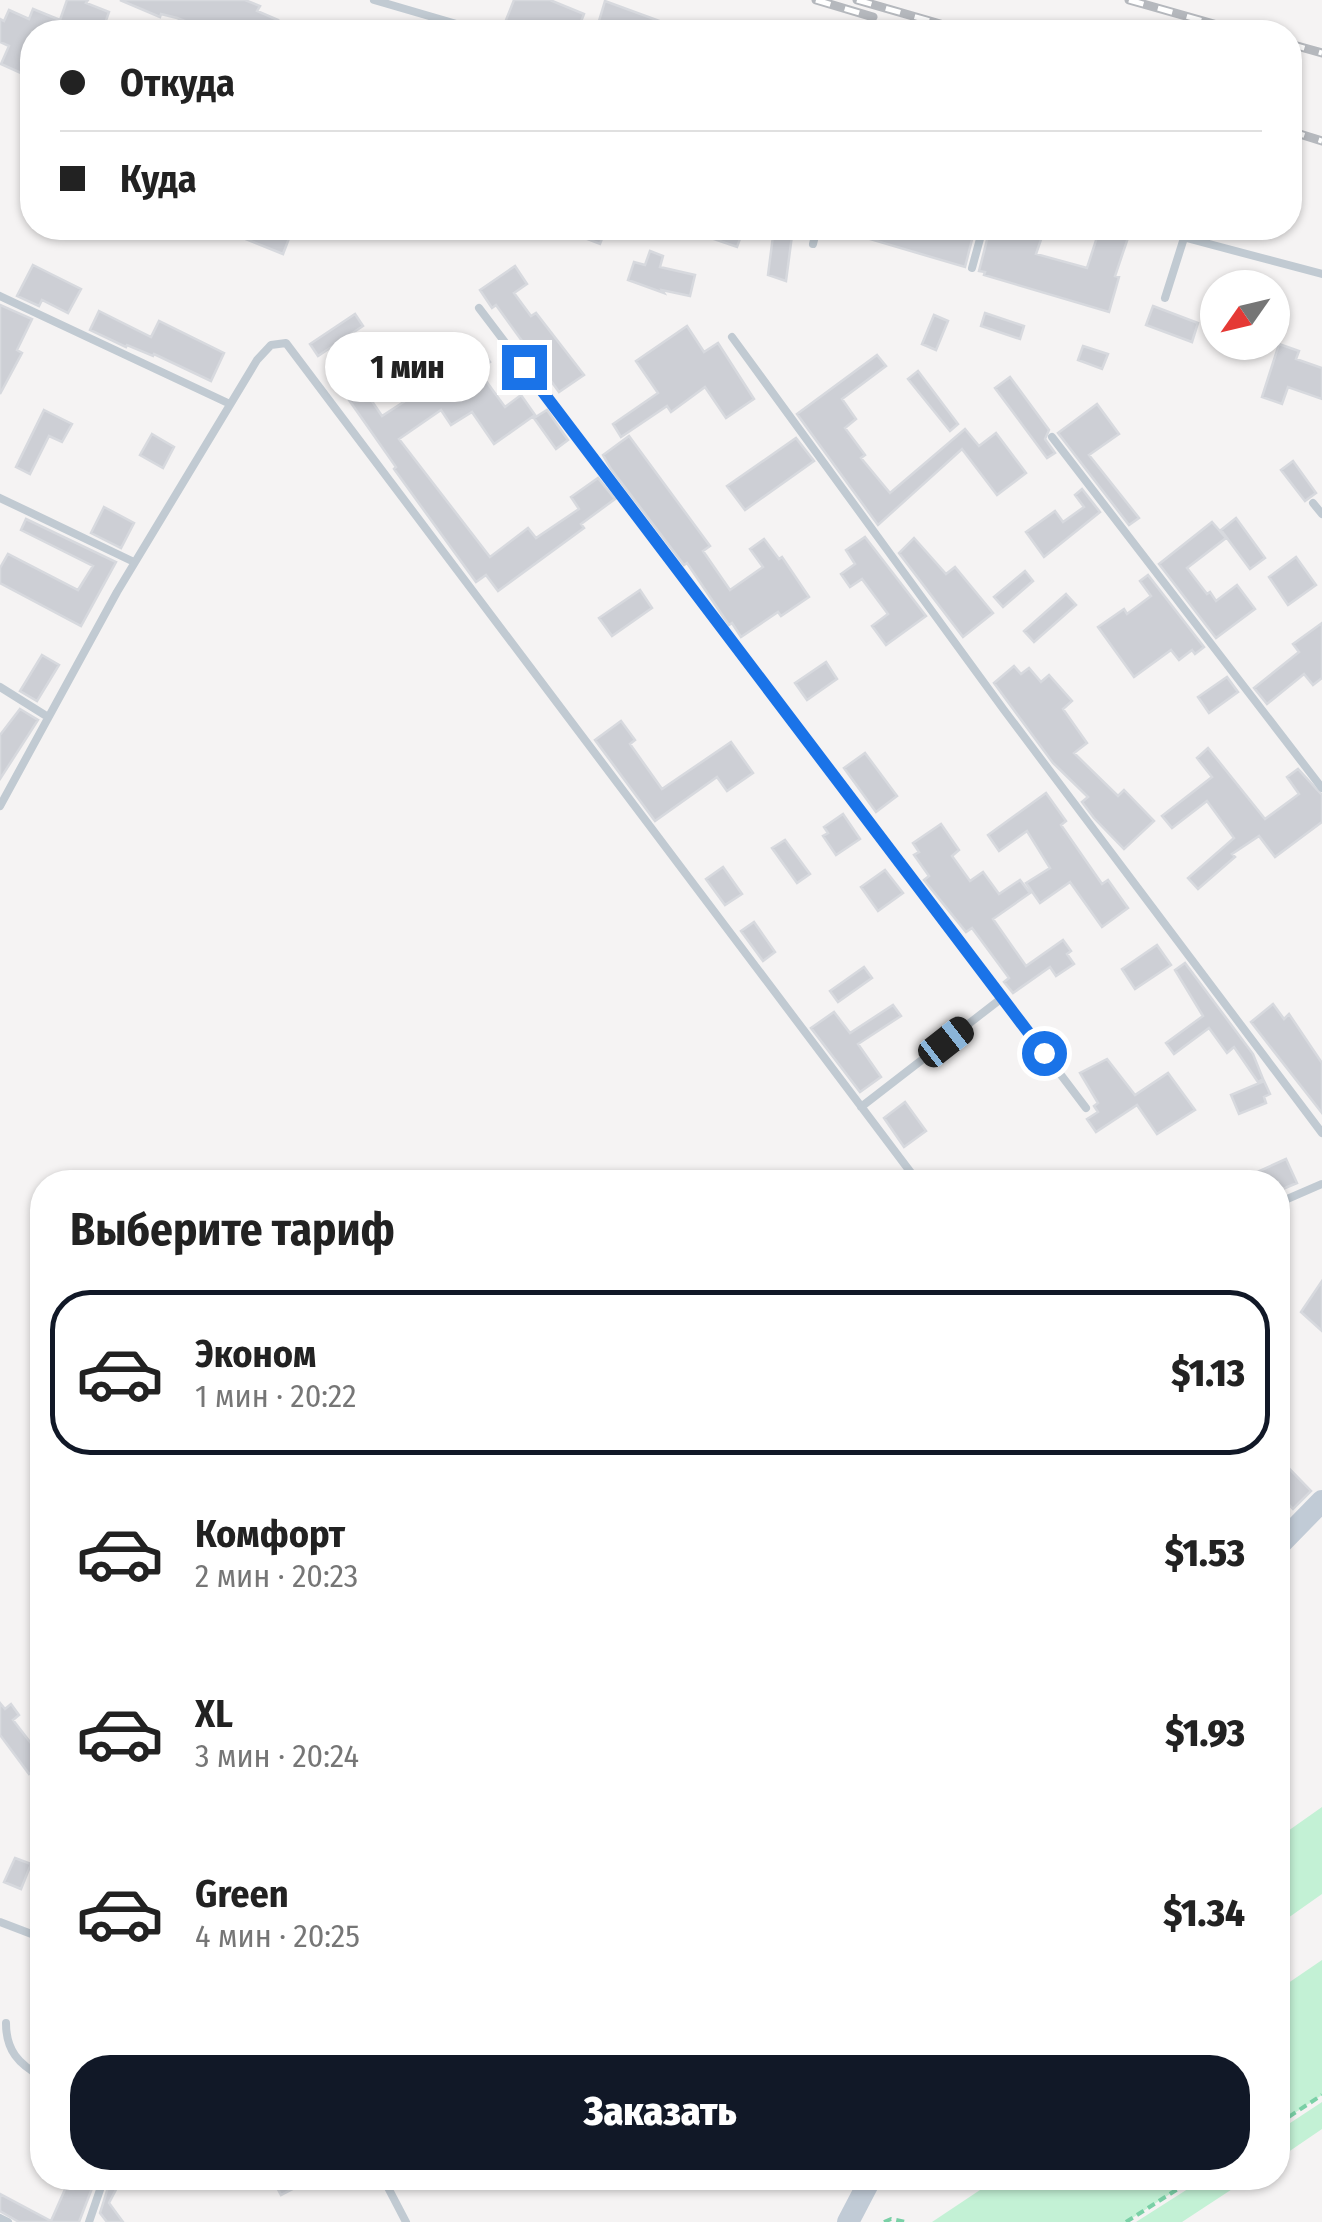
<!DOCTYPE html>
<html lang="ru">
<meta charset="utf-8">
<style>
:root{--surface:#fff;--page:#f6f6f6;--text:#222;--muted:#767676;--line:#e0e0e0;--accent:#111827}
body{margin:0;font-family:"Fira Sans Condensed",sans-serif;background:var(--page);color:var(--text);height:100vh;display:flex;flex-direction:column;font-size:38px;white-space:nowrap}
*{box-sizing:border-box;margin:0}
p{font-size:32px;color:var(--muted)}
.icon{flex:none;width:55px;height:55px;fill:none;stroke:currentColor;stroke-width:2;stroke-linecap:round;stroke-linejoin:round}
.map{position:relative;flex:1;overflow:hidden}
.details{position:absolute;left:30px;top:1170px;width:1260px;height:1020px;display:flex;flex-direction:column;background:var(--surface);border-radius:40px;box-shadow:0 2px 8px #0004}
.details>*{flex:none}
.hud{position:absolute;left:20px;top:20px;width:1282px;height:220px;border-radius:40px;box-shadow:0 2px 8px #0004;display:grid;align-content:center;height:220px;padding:0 40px;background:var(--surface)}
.needle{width:65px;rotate:236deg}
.tools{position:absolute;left:1200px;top:270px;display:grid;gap:20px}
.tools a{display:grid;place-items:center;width:90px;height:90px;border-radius:50%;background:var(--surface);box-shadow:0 2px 8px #0004;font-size:50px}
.end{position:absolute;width:45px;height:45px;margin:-22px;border:12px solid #1a73e8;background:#fff;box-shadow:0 0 0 5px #fff}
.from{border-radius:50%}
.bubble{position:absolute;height:70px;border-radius:35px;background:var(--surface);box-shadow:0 2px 8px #0004;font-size:32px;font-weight:800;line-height:70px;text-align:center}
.car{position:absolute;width:30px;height:60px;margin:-30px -15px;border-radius:12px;box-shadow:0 0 8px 2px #0007;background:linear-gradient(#222 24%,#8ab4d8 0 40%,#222 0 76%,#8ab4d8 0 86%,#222 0)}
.hud b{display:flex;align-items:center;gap:35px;height:95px;font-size:38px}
.hud b+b{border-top:2px solid var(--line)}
.hud i{width:25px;height:25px;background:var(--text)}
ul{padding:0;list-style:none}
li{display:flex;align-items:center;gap:30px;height:165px;margin:0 20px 15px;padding:0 20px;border:5px solid transparent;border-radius:40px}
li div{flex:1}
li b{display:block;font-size:38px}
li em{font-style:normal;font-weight:800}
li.current{border-color:var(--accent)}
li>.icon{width:90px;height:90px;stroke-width:1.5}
h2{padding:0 40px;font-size:45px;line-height:120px}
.cta{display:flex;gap:20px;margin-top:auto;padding:20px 40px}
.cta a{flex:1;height:115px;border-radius:40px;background:var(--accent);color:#fff;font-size:40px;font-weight:800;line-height:115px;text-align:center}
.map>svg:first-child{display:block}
.green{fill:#c3f1d5}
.building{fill:#cdcfd5;stroke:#d7d9de;stroke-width:2.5}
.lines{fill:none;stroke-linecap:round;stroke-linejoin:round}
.path{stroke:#7ad0a6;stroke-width:4;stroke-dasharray:8 5;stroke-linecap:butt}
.lane{stroke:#c1cad2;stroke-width:8}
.secondary{stroke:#c1cbd6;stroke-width:22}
.rail-casing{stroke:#b5b8bd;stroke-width:9}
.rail{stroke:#fff;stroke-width:5;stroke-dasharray:15;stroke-linecap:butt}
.route{stroke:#1a73e8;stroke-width:12}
</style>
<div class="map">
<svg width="1322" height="2222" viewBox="0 0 1322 2222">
<rect width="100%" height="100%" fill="#f5f3f3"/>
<!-- green -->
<path class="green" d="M 1322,1807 L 1322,1894 L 1278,1925 L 1278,1838 Z
M 1322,1960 L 1322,2095 L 1278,2124 L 1278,1990 Z
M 1322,2102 L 1322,2129 L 1278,2159 L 1278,2131 Z
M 998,2178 L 1195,2178 L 1126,2222 L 932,2222 Z
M 1205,2178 L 1249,2178 L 1182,2222 L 1136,2222 Z"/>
<!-- building -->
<path class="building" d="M 67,0 L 88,0 L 86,3 L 109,12 L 102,32 L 32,32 L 32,78 L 1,64 L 9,46 L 0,42 L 0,19 L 4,21 L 9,10 L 29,19 L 33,9 L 60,20 Z
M 120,0 L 245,0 L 260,6 L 257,11 L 278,20 L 273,32 L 213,32 L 177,18 L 161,14 L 160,17 Z
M 514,0 L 550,0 L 584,14 L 577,32 L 522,32 L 504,25 Z
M 605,1 L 687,31 L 687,32 L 631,32 L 599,21 Z
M 218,228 L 293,228 L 283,254 Z
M 559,228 L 606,228 L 600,244 Z
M 688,228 L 744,228 L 737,247 L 688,230 Z
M 774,228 L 793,228 L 786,281 L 768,275 Z
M 847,228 L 975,228 L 965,267 L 846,232 Z
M 990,228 L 1007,228 L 1026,234 L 1028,228 L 1045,228 L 1036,254 L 1087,268 L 1100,228 L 1130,232 L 1115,276 L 1119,277 L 1109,312 L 984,275 L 985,272 L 979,271 Z
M 650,251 L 663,256 L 660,267 L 695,275 L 690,296 L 662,290 L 664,293 L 628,280 L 634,262 L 645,265 Z
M 33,265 L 81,289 L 68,313 L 42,300 L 39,306 L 17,296 Z
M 515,266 L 527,284 L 514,293 L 531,316 L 536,313 L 584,375 L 559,392 L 496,305 L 492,308 L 480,290 Z
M 0,305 L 32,319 L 17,350 L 22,353 L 0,394 Z
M 1153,306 L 1198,323 L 1192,342 L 1146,325 Z
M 99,311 L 151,337 L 159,321 L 224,353 L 211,381 L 154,354 L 153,356 L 127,345 L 126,347 L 90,330 Z
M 985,313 L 1024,326 L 1020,339 L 981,326 Z
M 355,314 L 363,326 L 318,356 L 310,344 Z
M 934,315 L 948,321 L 936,350 L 922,344 Z
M 687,326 L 704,352 L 718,343 L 754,399 L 726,418 L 705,387 L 671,412 L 667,406 L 621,437 L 613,424 L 658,393 L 636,361 Z
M 1279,344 L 1299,351 L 1296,359 L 1322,368 L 1322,399 L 1288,387 L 1282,404 L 1262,397 Z
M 1083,346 L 1108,354 L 1102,369 L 1078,360 Z
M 384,348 L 398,367 L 365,391 L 382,416 L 482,351 L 490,362 L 478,370 L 505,407 L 521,395 L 535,415 L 494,444 L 472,412 L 451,425 L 441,410 L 399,439 L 490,557 L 528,528 L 536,538 L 579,509 L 571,497 L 598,478 L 615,499 L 581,524 L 584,528 L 498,591 L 486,575 L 476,582 L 394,469 L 396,467 L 349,400 L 362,392 L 348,373 Z
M 877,355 L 886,366 L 842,399 L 856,419 L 845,428 L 865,455 L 861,458 L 890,493 L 965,429 L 979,446 L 996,433 L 1026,473 L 997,495 L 962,449 L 878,525 L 797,414 Z
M 918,371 L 958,424 L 950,431 L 908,379 Z
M 1010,377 L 1049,430 L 1045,439 L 1055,453 L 1047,458 L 995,388 Z
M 1097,404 L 1119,434 L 1089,455 L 1139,518 L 1129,525 L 1058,433 Z
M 44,410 L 72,424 L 62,442 L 49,436 L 30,474 L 16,467 Z
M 547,410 L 568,440 L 556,449 L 534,418 Z
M 152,434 L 174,447 L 163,468 L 140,455 Z
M 629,436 L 710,546 L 703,551 L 730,590 L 763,567 L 750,549 L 764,539 L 779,559 L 782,557 L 809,597 L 781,616 L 778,612 L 741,637 L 732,623 L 729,625 L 687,563 L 684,565 L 611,469 L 603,455 Z
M 796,438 L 814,461 L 745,510 L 727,486 Z
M 1293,461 L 1316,493 L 1305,501 L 1281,470 Z
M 1082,489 L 1100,512 L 1044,557 L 1026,532 L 1055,511 L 1063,522 L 1084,507 L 1075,495 Z
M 104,507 L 134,523 L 121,548 L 91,533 Z
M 1236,518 L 1265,558 L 1250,569 L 1221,530 Z
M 26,519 L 116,562 L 81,626 L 0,583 L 0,568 L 8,554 L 78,590 L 93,566 L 21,530 Z
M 1212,522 L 1226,538 L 1187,568 L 1207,594 L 1210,592 L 1216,601 L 1237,585 L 1255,609 L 1216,638 L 1159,564 Z
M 865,537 L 926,616 L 886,645 L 872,626 L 888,614 L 862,579 L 850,587 L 841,574 L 855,564 L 846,550 Z
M 914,538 L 946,574 L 955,567 L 993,613 L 963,637 L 899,553 Z
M 1296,557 L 1316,585 L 1288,605 L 1269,577 Z
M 1025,571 L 1033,581 L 1003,607 L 994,597 Z
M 1148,575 L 1204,647 L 1195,654 L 1192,650 L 1179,660 L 1171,650 L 1134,677 L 1098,627 L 1124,609 L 1127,614 L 1151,596 L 1140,581 Z
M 640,590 L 652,608 L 612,636 L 599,618 Z
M 1066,594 L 1076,605 L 1034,642 L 1024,631 Z
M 1322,623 L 1322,678 L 1313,685 L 1304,674 L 1267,704 L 1254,688 L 1299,652 L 1293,644 Z
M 42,655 L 59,665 L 37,701 L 20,691 Z
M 826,662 L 837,679 L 807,700 L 795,683 Z
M 1014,666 L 1021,674 L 1029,668 L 1041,682 L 1049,675 L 1072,701 L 1063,709 L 1087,743 L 1074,753 L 1118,796 L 1124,790 L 1154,821 L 1124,849 L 1094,818 L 1082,802 L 1088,797 L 1053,763 L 994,683 Z
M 1227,677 L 1238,692 L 1209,713 L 1198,697 Z
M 20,709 L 38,720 L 0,779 L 0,735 Z
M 621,721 L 635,740 L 630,744 L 662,789 L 731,742 L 753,773 L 727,791 L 717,777 L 655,821 L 595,740 Z
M 1208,748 L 1265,819 L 1299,794 L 1287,777 L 1298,769 L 1322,795 L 1322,822 L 1275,857 L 1259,836 L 1232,854 L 1235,857 L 1198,889 L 1188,878 L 1234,838 L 1207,801 L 1172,828 L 1162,816 L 1212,777 L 1197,758 Z
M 865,753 L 897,796 L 876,812 L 844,768 Z
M 1046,793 L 1066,821 L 1061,825 L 1102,884 L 1108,880 L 1128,908 L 1102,927 L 1070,882 L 1040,903 L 1026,883 L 1050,868 L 1027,831 L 999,851 L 988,835 Z
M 843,814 L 860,839 L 836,855 L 823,836 L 828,833 L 824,827 Z
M 941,824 L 959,850 L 952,856 L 970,881 L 983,872 L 999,894 L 1020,880 L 1030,893 L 993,919 L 1026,966 L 1063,940 L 1071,951 L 1067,954 L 1074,964 L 1056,976 L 1050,967 L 1013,993 L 1004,982 L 1009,978 L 972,928 L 966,932 L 924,880 L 929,876 L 914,855 L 919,852 L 913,843 Z
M 785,840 L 810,874 L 797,883 L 772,848 Z
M 723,867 L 742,894 L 725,905 L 706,879 Z
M 885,870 L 903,893 L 878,911 L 861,887 Z
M 754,922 L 775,952 L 763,961 L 741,931 Z
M 1157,945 L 1171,965 L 1135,989 L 1122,969 Z
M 1185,963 L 1253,1054 L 1263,1079 L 1258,1082 L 1234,1047 L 1227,1053 L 1209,1028 L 1174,1054 L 1166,1043 L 1203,1016 L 1175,970 Z
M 864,967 L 872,978 L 838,1002 L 830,991 Z
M 1273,1004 L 1284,1019 L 1289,1014 L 1322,1063 L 1322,1113 L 1251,1022 Z
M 893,1005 L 901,1016 L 858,1044 L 881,1077 L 860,1092 L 811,1028 L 834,1012 L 850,1033 Z
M 1107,1059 L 1135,1095 L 1168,1073 L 1195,1110 L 1157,1134 L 1137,1105 L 1096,1132 L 1087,1119 L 1098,1112 L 1094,1106 L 1098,1103 L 1080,1073 Z
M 1264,1081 L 1270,1094 L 1264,1097 L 1266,1103 L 1239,1114 L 1231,1095 Z
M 905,1102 L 926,1131 L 904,1147 L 884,1118 Z
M 1286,1159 L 1297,1183 L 1278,1191 L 1278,1182 L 1235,1182 Z
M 1322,1281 L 1322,1331 L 1301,1312 Z
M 1278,1457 L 1311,1491 L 1293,1509 L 1278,1493 Z
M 0,1703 L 5,1709 L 11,1704 L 19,1715 L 13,1720 L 30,1742 L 42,1732 L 42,1764 L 29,1774 L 0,1735 Z
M 15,1858 L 31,1864 L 21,1889 L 4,1882 Z
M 70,2178 L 96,2178 L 79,2222 L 19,2222 L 0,2211 L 0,2194 L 51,2221 Z
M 111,2178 L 122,2178 L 109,2203 L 123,2222 L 107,2222 L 100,2213 Z
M 272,2178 L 314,2178 L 281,2195 Z"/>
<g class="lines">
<!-- path -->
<path class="path" d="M 1278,2124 L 1322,2095
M 884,2222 L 891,2219 L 906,2222
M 1126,2222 L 1195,2178"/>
<!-- lane -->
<path class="lane" d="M 374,0 L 484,32
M 1149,228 L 1322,274
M 813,244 L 817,228
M 972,268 L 983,228
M 0,296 L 230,404
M 1165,298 L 1184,238
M 479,308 L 1086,1108
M 732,337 L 1004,710 L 1322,1133
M 1052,437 L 1322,788
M 0,498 L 134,562
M 1313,503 L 1322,514
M 0,687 L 48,717
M 0,806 L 117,592 L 257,360 L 271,345 L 286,343 L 918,1182
M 861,1107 L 1002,998
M 1278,1203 L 1322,1184
M 1278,1321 L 1284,1315
M 0,1922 L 42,1938
M 6,2023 C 6,2050 18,2064 42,2077
M 383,2178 L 406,2222
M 0,2218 L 8,2222
M 89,2222 L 104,2178"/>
<!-- secondary -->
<path class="secondary" d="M 1278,1546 L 1322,1501
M 848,2222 L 871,2178"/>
<!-- rail casing -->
<g class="rail-casing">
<path id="rail" d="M 816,0 L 873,17
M 857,0 L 968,32
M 1129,0 L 1242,32
M 1290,44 L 1322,53
M 1290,131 L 1322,141"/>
</g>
<!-- rail -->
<use href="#rail" class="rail"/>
</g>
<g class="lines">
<!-- route -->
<path class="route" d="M 524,367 L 1044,1053"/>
</g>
</svg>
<div class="tools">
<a><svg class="needle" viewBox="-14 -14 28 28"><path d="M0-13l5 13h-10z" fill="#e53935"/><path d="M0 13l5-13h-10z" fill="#767676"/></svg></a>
</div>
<i class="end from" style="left:1044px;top:1053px"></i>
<i class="end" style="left:524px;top:367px"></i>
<div class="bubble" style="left:325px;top:332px;width:165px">1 мин</div>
<i class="car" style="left:946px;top:1042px;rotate:52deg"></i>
<div class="hud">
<b><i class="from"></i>Откуда</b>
<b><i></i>Куда</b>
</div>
<section class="details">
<h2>Выберите тариф</h2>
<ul>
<li class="current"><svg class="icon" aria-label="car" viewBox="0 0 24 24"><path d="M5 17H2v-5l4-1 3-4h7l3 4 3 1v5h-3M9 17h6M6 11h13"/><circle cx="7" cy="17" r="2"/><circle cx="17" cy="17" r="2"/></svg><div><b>Эконом</b><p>1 мин · 20:22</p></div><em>$1.13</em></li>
<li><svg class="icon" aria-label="car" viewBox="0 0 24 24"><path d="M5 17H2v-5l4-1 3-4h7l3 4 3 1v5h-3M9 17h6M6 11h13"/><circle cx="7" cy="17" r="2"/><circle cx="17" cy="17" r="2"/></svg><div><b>Комфорт</b><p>2 мин · 20:23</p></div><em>$1.53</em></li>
<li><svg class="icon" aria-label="car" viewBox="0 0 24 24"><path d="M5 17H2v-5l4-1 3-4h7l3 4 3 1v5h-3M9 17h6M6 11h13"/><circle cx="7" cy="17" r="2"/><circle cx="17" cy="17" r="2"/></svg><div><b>XL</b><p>3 мин · 20:24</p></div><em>$1.93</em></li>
<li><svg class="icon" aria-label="car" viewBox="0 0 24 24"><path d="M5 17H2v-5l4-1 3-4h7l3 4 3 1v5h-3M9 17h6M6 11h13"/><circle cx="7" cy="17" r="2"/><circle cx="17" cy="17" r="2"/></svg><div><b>Green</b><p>4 мин · 20:25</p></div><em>$1.34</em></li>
</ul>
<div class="cta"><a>Заказать</a></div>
</section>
</div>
